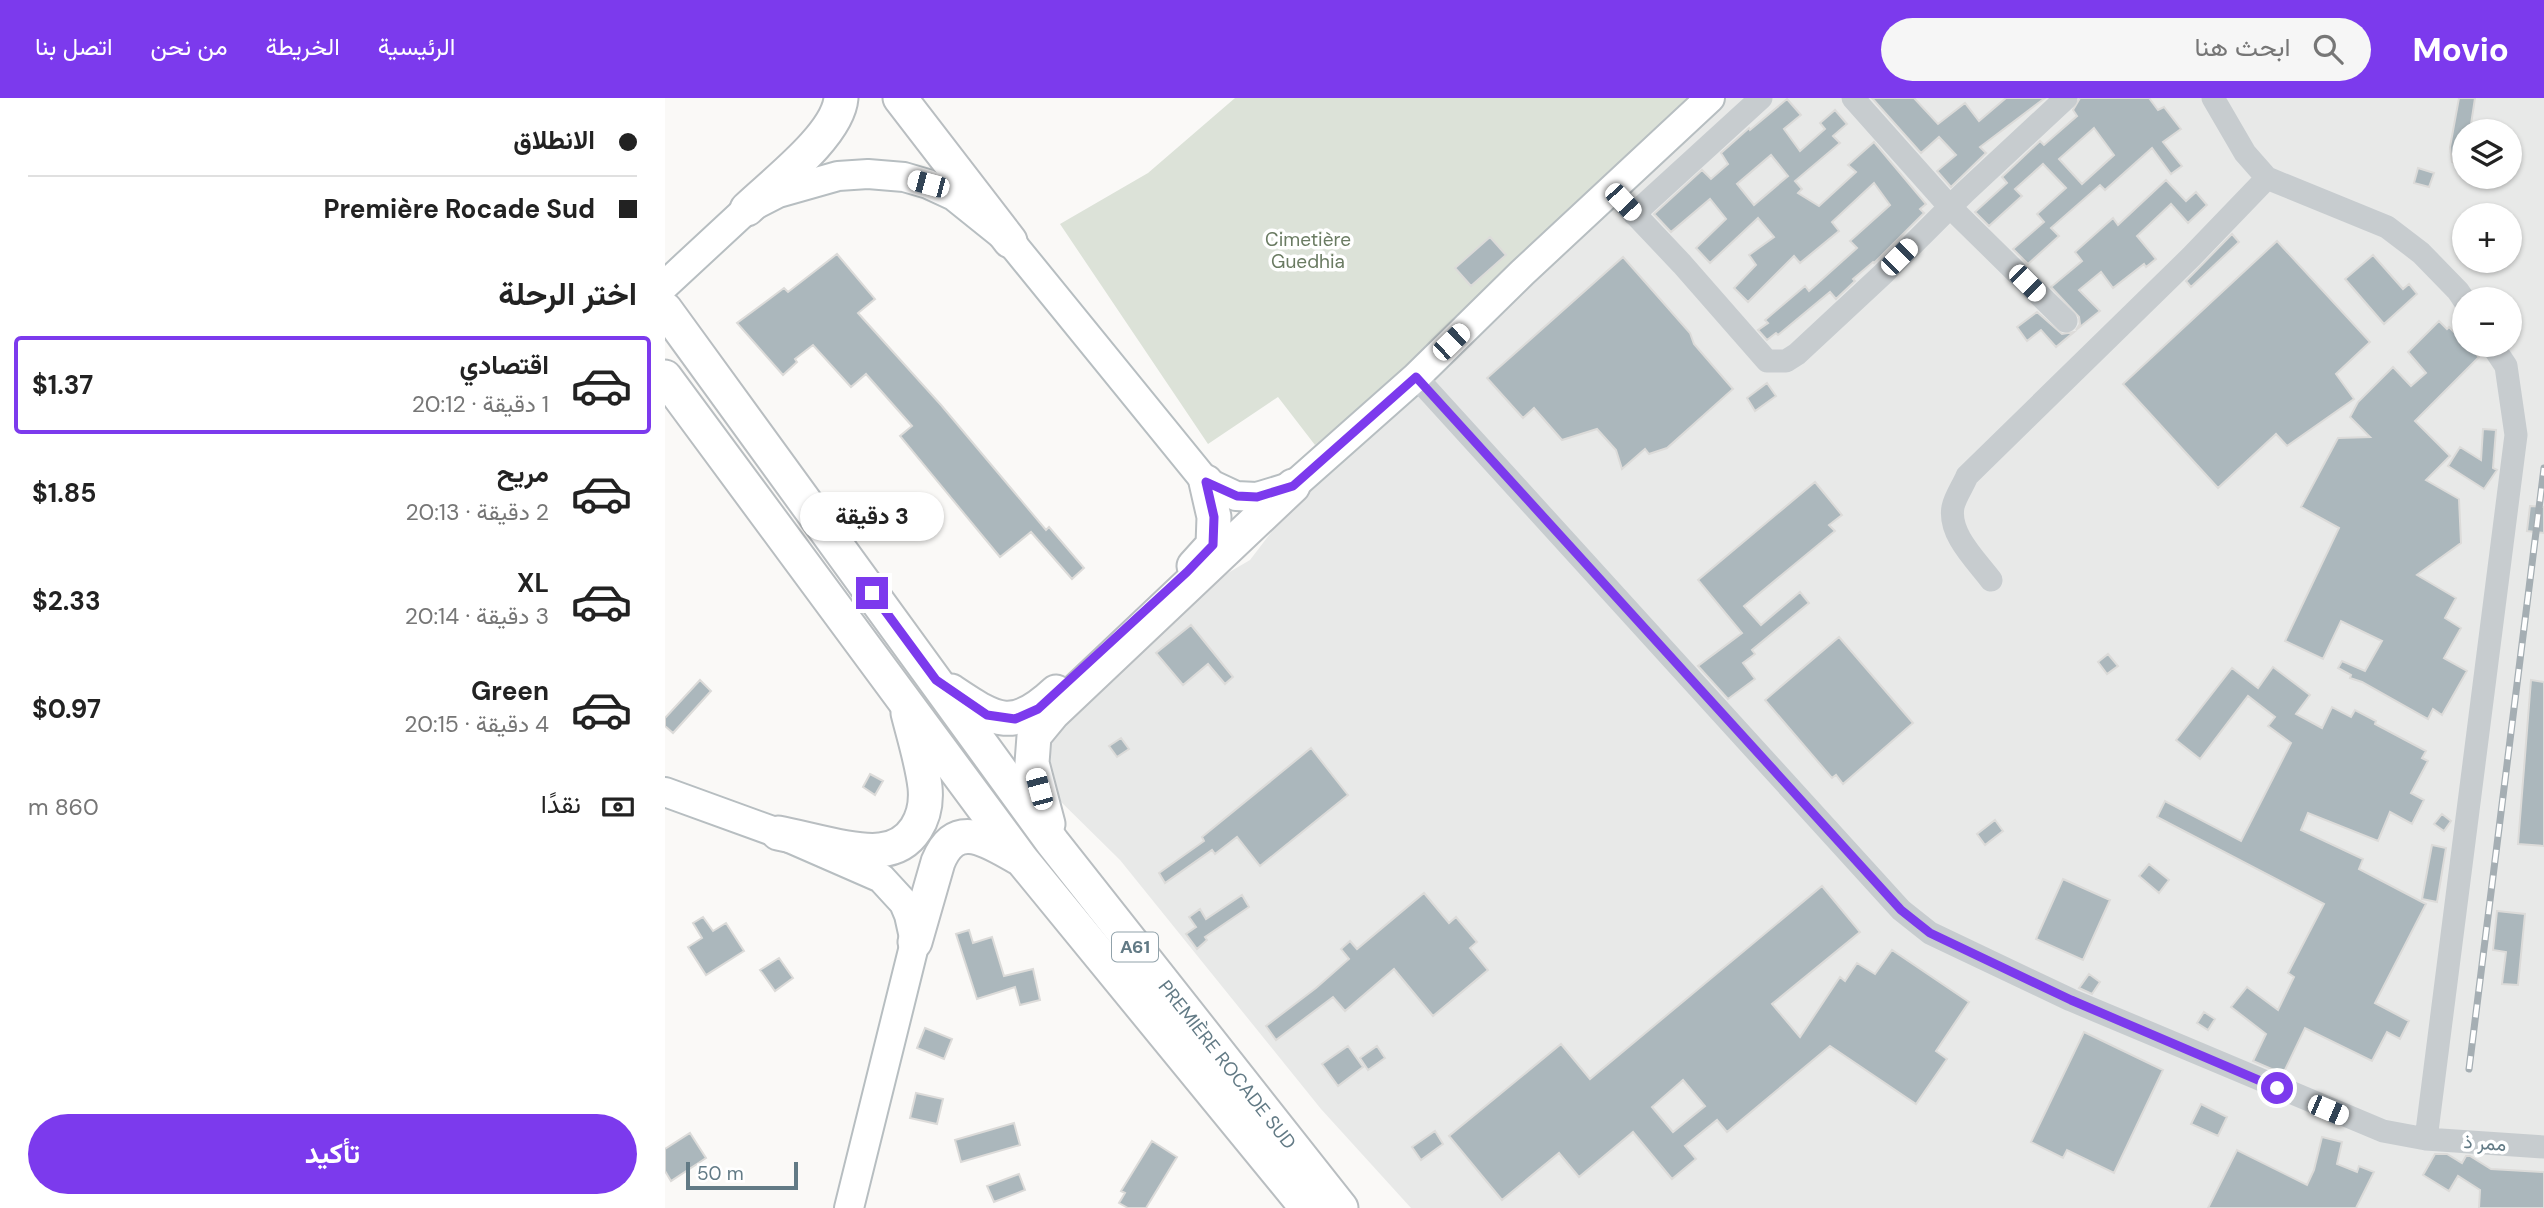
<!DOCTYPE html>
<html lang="ar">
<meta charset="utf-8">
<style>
:root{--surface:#fff;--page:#f6f6f6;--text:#222;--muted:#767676;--line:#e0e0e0;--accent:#7c3aed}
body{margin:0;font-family:"DM Sans",Vazirmatn,sans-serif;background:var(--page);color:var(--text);direction:rtl;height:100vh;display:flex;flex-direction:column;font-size:26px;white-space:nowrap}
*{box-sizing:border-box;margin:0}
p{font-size:23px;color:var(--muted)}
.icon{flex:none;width:38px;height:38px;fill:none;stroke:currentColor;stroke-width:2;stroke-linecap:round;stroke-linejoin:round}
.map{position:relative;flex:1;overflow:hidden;direction:ltr}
.drawer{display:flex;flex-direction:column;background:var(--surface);width:665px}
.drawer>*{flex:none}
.guide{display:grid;align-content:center;height:154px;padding:0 28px;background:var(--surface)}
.buttons{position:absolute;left:1787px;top:21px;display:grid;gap:14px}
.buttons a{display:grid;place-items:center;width:70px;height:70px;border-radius:50%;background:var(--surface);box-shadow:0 2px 5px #0004;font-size:35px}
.scale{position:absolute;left:21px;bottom:18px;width:112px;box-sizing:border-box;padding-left:7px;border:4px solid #627a85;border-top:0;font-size:19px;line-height:24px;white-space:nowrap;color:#627a85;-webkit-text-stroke:5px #fff;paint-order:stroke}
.end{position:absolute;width:32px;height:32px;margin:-16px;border:9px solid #7c3aed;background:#fff;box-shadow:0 0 0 4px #fff}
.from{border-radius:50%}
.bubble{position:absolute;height:49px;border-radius:24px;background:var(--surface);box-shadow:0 2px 5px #0004;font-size:23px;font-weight:700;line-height:49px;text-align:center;direction:rtl}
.car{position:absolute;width:21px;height:42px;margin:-21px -10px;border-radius:9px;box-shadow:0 0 5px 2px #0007;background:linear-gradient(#fff 24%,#345 0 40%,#fff 0 76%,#345 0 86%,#fff 0)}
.guide b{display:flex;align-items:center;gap:24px;height:66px;font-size:26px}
.guide b+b{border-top:2px solid var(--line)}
.guide i{width:18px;height:18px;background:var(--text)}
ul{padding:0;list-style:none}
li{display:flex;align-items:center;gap:21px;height:98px;margin:0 14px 10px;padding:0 14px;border:4px solid transparent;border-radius:7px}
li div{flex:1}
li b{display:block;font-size:26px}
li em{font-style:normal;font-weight:700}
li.selected{border-color:var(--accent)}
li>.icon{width:63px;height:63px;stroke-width:1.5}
h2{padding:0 28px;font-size:32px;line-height:84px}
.pay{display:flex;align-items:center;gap:18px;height:77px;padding:0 28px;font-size:26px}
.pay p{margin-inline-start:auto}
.primary-button{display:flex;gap:14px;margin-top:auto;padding:14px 28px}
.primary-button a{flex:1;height:80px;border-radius:42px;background:var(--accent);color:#fff;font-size:28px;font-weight:700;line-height:80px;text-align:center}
header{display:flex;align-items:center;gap:42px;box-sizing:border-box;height:98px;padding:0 35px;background:var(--accent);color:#fff}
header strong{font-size:33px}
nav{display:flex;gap:38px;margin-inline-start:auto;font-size:24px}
.search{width:490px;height:63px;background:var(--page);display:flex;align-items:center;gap:18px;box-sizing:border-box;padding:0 24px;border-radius:38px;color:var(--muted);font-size:26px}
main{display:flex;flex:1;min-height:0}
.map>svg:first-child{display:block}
.built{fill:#e8e9e8;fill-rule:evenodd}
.green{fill:#dce2d8}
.building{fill:#abb7bc;stroke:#dcdbd9;stroke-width:2;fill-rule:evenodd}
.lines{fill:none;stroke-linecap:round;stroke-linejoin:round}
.major-casing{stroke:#b7bec1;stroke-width:32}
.highway-casing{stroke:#b9bec1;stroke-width:37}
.minor{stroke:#c7cccf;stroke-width:23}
.major{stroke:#fff;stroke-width:28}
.highway{stroke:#fff;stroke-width:33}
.rail-casing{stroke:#a5aeb3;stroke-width:7}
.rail{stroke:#fff;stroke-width:4.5;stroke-dasharray:13;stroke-linecap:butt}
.route{stroke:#7c3aed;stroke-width:9}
.labels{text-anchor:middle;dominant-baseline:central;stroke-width:7;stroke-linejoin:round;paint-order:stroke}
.shield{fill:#fff;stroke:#91a2aa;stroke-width:2}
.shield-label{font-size:18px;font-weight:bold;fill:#627a85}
.park-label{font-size:19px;fill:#6a7b62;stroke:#fff}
.street-label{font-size:19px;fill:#627a85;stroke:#fff}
</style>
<header>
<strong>Movio</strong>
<div class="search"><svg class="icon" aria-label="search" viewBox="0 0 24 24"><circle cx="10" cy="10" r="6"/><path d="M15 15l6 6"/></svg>ابحث هنا</div>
<nav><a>الرئيسية</a><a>الخريطة</a><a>من نحن</a><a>اتصل بنا</a></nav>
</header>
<main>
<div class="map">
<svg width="1879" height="1110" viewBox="0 0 1879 1110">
<rect width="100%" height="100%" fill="#faf9f7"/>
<!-- built -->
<path class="built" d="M 1061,0 L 1879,0 L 1879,1110 L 746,1110 L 656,1011 L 455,762 L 386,694 L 385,648 L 410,607 L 534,492 L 585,462 L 621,415 L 754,285 ZM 1799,33 L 1844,33 L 1844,79 L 1799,79 ZM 1799,117 L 1844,117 L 1844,163 L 1799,163 ZM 1799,201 L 1844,201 L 1844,247 L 1799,247 Z"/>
<!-- green -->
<path class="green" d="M 570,0 L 1025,0 L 912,104 L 737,274 L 650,347 L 613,299 L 543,346 L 395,126 L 483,75 Z"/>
<!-- building -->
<path class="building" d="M 1207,0 L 1249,0 L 1273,26 L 1300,5 L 1314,23 L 1341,0 L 1380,0 L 1315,49 L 1321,55 L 1286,89 L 1272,73 L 1291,57 L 1274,39 L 1256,55 Z
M 1415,0 L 1484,0 L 1493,12 L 1499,9 L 1516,31 L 1498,44 L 1517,68 L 1506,76 L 1487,50 L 1440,92 L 1435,87 L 1386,130 L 1394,138 L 1363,166 L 1348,151 L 1379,124 L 1372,116 L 1401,90 L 1378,66 L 1350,91 L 1357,98 L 1324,128 L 1310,114 L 1342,85 L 1337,79 L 1375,43 L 1379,47 L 1412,18 L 1408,12 ZM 1429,30 L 1449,57 L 1417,86 L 1394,61 Z
M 1794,0 L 1810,0 L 1805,33 L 1799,33 L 1799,69 L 1787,64 L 1785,49 Z
M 1122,1 L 1136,17 L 1119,31 L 1135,53 L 1160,31 L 1155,25 L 1170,12 L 1182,26 L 1168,38 L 1175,45 L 1130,83 L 1137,91 L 1133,95 L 1154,108 L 1191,74 L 1183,67 L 1209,44 L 1261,106 L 1255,111 L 1259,115 L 1209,165 L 1208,164 L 1188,181 L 1190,183 L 1171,201 L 1165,194 L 1113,237 L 1111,235 L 1102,242 L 1093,232 L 1103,225 L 1100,222 L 1140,188 L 1144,193 L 1192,150 L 1185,143 L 1225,107 L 1209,85 L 1167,124 L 1174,133 L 1135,165 L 1129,158 L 1083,204 L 1069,190 L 1091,167 L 1084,157 L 1109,139 L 1093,120 L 1045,165 L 1031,150 L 1061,121 L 1045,101 L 1006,134 L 989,116 L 1037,72 L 1046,81 L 1063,66 L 1056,55 L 1084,30 L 1085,32 ZM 1106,57 L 1123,78 L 1089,107 L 1072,86 Z
M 1753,70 L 1769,75 L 1764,89 L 1749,85 Z
M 1501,82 L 1521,103 L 1531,94 L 1542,107 L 1523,125 L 1506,106 L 1472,138 L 1491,161 L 1481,169 L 1479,166 L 1448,190 L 1436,174 L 1414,192 L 1435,213 L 1411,232 L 1415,226 L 1414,219 L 1386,189 L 1417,163 L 1410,154 L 1448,120 L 1453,127 Z
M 1567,136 L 1574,144 L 1526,189 L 1521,183 Z
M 825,139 L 841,157 L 806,188 L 790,170 Z
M 1612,143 L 1705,244 L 1671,276 L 1689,301 L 1622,348 L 1611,336 L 1553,390 L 1458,286 Z
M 172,156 L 210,201 L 193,215 L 276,307 L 381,432 L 384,429 L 419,470 L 407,481 L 366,434 L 335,459 L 235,338 L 247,328 L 201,276 L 186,289 L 148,247 L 130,261 L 132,264 L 118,277 L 72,225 L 119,190 L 123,194 Z
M 1708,157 L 1738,191 L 1744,186 L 1752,196 L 1719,226 L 1680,181 Z
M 958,159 L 1025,235 L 1029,246 L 1068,291 L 1002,350 L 984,356 L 980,351 L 957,371 L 951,352 L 932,331 L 897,342 L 869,310 L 858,320 L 822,280 Z
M 1372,214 L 1397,236 L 1409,234 L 1391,249 L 1376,232 L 1362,243 L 1352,229 Z
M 1774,223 L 1782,231 L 1784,229 L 1814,259 L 1750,323 L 1785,358 L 1761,382 L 1794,401 L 1796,445 L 1752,477 L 1791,500 L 1780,520 L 1796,530 L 1779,560 L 1802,573 L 1777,617 L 1768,611 L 1763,621 L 1697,584 L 1685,580 L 1686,577 L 1673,570 L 1677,563 L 1700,573 L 1717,543 L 1676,523 L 1658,561 L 1620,543 L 1674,430 L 1636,409 L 1673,340 L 1705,339 L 1685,319 L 1693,304 L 1728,269 L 1746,288 L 1761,275 L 1743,254 Z
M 1102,285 L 1111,298 L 1090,313 L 1082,300 Z
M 1818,331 L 1831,332 L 1828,370 L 1832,372 L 1819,391 L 1783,368 L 1795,349 L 1816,362 Z
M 1150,384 L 1177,417 L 1164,427 L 1170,433 L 1079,508 L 1096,527 L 1135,494 L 1144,505 L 1087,552 L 1090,556 L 1078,565 L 1090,581 L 1063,601 L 1033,568 L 1077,535 L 1033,482 Z
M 1865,408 L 1879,409 L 1879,435 L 1862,433 Z
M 526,527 L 568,579 L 560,586 L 543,566 L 518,587 L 491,555 Z
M 1174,539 L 1248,625 L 1178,686 L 1171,677 L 1167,680 L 1100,602 Z
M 1443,556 L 1453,568 L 1442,576 L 1433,564 Z
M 1608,569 L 1645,597 L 1631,616 L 1657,630 L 1667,609 L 1686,619 L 1690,612 L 1711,623 L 1710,626 L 1761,653 L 1757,660 L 1763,663 L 1746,695 L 1759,702 L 1747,726 L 1725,714 L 1713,743 L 1643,715 L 1636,732 L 1698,761 L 1694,771 L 1761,806 L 1710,905 L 1744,923 L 1735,941 L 1722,934 L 1707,963 L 1640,930 L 1618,976 L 1588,963 L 1601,936 L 1566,909 L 1582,889 L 1613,912 L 1629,879 L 1623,875 L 1659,806 L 1492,719 L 1500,703 L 1576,743 L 1626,645 L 1603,628 L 1610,619 L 1583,598 L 1535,661 L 1511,642 L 1567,570 L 1593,590 Z
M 35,582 L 46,593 L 8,635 L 0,628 L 0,620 Z
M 1866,582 L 1879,584 L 1879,748 L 1853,746 Z
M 456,640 L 464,651 L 452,659 L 444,648 Z
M 646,650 L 683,697 L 595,768 L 572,739 L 550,756 L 547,752 L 500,785 L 494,775 L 539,743 L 537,739 Z
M 205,676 L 218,683 L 210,697 L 198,689 Z
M 1777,716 L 1786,723 L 1779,733 L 1769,726 Z
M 1330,722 L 1338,733 L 1320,747 L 1312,736 Z
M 1767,747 L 1781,750 L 1772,804 L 1757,801 Z
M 1484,766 L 1504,782 L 1494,795 L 1474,778 Z
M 1398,781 L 1445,802 L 1418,862 L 1371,841 Z
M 1157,788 L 1195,834 L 1107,906 L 1135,939 L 1175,879 L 1180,883 L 1192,865 L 1210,876 L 1227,852 L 1304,904 L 1271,953 L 1282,961 L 1251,1006 L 1165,948 L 1062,1034 L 1052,1022 L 1020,1048 L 1031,1061 L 1007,1081 L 968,1034 L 914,1079 L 894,1055 L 837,1102 L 784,1038 L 896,946 L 925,981 ZM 1018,982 L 1040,1008 L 1008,1034 L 987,1009 Z
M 759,795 L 784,825 L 791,819 L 812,844 L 805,850 L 823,872 L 768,918 L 729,871 L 680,913 L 668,899 L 611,942 L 601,928 L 651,890 L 684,861 L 676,851 L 685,843 L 692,851 Z
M 577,797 L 584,809 L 540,839 L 542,842 L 532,851 L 521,836 L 531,829 L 524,819 L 535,811 L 541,821 Z
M 1832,813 L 1860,816 L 1853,887 L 1837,886 L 1841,854 L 1828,852 Z
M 38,819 L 48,833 L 61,825 L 79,853 L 41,877 L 23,849 L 37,840 L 28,825 Z
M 304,832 L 308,845 L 327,839 L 339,878 L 368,871 L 375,902 L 355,907 L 350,889 L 312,901 L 291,836 Z
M 114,860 L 128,880 L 110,893 L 95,872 Z
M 1424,876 L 1435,884 L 1427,896 L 1414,890 Z
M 1539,914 L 1550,921 L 1543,932 L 1532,925 Z
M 260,930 L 287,941 L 279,961 L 252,950 Z
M 1419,934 L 1498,972 L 1449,1075 L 1402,1052 L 1398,1060 L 1366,1044 Z
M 683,948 L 698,969 L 673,988 L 657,966 Z
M 712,948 L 720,960 L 703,972 L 695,960 Z
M 251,995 L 278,1001 L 272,1026 L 245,1020 Z
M 1536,1006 L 1562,1019 L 1553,1038 L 1526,1026 Z
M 349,1025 L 355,1047 L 296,1064 L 290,1042 Z
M 770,1033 L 778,1046 L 756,1062 L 747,1049 Z
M 25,1035 L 41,1060 L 6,1083 L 0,1073 L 0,1051 Z
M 1657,1039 L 1677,1044 L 1672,1066 L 1692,1074 L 1694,1068 L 1709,1074 L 1691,1110 L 1543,1110 L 1572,1052 L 1642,1087 L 1649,1072 Z
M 487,1043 L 512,1059 L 481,1110 L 463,1110 L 454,1105 L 460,1095 L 456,1093 Z
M 1770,1056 L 1782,1056 L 1797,1065 L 1801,1058 L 1805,1058 L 1826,1071 L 1879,1074 L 1879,1110 L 1814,1110 L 1815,1092 L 1793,1078 L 1784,1093 L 1758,1077 Z
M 354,1076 L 360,1092 L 329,1104 L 322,1088 Z"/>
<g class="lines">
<!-- major casing -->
<g class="major-casing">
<path id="major" d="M 0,187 L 82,111 L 113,95 L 173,78 L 203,76 L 239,79 L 263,86 L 289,98 L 345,143 L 541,384 L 571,398 L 592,399 L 628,388 L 751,279 L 857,175 L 1045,0
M 0,694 L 113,735 L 216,780 L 239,805 L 244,817 L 250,844 L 184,1110"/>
</g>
<!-- highway casing -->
<g class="highway-casing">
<g id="highway">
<path d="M 235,0 L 345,143"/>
<path d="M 82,111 C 109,85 173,37 176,0"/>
<path id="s1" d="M 0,211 L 388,745 L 676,1110"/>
<path d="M 0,279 L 357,762 L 642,1110"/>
<path d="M 529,468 L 548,447 L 549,419 L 541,384"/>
<path d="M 286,593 C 331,623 347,635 391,594"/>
<path d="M 383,726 L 367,665 L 369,638 L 388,615 L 628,388"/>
<path d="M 113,735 C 141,740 189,755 215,752 C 248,749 263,719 260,689 C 257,664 249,639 243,615"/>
<path d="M 250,844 L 273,764 C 291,720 323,743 352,759"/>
</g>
</g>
<!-- minor -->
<path class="minor" d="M 1188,0 L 1285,109 L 1401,223
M 1548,0 L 1580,55 L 1602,80 L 1722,129 L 1756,155 L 1793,193 L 1799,202
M 947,92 L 1017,166 L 1102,263 L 1121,263 L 1132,256 L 1218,176 L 1299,95 L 1401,0
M 969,116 L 1096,0
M 751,279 L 1236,812 L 1265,835 L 1406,902 L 1718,1033 L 1761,1041 L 1879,1049
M 1326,482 C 1311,462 1283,436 1288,409 C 1290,399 1298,388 1302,378 L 1526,159 L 1602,80
M 1761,1041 L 1851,337 L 1841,268 L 1827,247"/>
<!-- major -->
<use href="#major" class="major"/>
<!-- highway -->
<use href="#highway" class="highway"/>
<!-- rail casing -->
<g class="rail-casing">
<path id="rail" d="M 1804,971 L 1879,370"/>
</g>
<!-- rail -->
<use href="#rail" class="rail"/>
</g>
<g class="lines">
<!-- route -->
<path class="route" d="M 207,495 L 271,582 L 322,617 L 350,621 L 373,611 L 522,474 L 548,447 L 549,419 L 541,384 L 572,398 L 592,399 L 628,388 L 751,279 L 1236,812 L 1265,835 L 1406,902 L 1612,990"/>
</g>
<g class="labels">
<!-- shield labels -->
<rect class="shield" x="447" y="834.5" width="46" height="29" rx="5"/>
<g class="shield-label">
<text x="470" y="849">A61</text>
</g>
<!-- park labels -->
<g class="park-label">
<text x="643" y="141">Cimetière<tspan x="643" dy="22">Guedhia</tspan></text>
</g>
<!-- street labels -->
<g class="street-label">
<text stroke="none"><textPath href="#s1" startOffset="942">PREMIÈRE ROCADE SUD</textPath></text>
<text transform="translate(1820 1045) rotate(4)">ممر ذ</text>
</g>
</g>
</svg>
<div class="buttons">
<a><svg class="icon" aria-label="layers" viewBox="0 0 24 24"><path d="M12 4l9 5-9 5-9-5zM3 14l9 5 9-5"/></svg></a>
<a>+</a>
<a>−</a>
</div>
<div class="scale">50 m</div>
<i class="end from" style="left:1612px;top:990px"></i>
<i class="end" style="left:207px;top:495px"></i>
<div class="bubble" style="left:135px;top:394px;width:144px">3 دقيقة</div>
<i class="car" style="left:263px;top:86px;rotate:285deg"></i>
<i class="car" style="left:958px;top:104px;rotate:137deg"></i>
<i class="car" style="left:1234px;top:159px;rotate:45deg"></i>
<i class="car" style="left:1362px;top:185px;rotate:135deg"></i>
<i class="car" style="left:786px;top:244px;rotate:46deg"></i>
<i class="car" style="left:374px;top:691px;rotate:345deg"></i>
<i class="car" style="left:1663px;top:1012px;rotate:113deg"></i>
</div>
<section class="drawer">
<div class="guide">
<b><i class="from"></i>الانطلاق</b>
<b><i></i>Première Rocade Sud</b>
</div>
<h2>اختر الرحلة</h2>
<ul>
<li class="selected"><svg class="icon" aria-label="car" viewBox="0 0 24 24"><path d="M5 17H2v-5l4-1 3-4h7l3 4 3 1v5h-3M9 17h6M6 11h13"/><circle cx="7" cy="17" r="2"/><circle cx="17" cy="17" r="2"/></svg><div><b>اقتصادي</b><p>1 دقيقة · 20:12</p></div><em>$1.37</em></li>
<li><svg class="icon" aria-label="car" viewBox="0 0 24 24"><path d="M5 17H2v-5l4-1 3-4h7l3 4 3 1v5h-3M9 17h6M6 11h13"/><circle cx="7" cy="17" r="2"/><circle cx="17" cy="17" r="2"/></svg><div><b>مريح</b><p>2 دقيقة · 20:13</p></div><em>$1.85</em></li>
<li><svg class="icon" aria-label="car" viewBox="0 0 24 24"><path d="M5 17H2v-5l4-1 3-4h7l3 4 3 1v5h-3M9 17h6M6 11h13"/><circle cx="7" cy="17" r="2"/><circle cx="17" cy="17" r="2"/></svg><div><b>XL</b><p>3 دقيقة · 20:14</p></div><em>$2.33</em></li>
<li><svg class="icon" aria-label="car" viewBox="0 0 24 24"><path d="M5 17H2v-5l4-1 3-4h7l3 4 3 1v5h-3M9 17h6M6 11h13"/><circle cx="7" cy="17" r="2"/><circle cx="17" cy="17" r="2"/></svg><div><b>Green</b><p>4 دقيقة · 20:15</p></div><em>$0.97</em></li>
</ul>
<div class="pay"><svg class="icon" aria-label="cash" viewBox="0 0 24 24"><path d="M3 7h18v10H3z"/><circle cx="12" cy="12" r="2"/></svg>نقدًا<p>860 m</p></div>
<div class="primary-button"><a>تأكيد</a></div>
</section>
</main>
